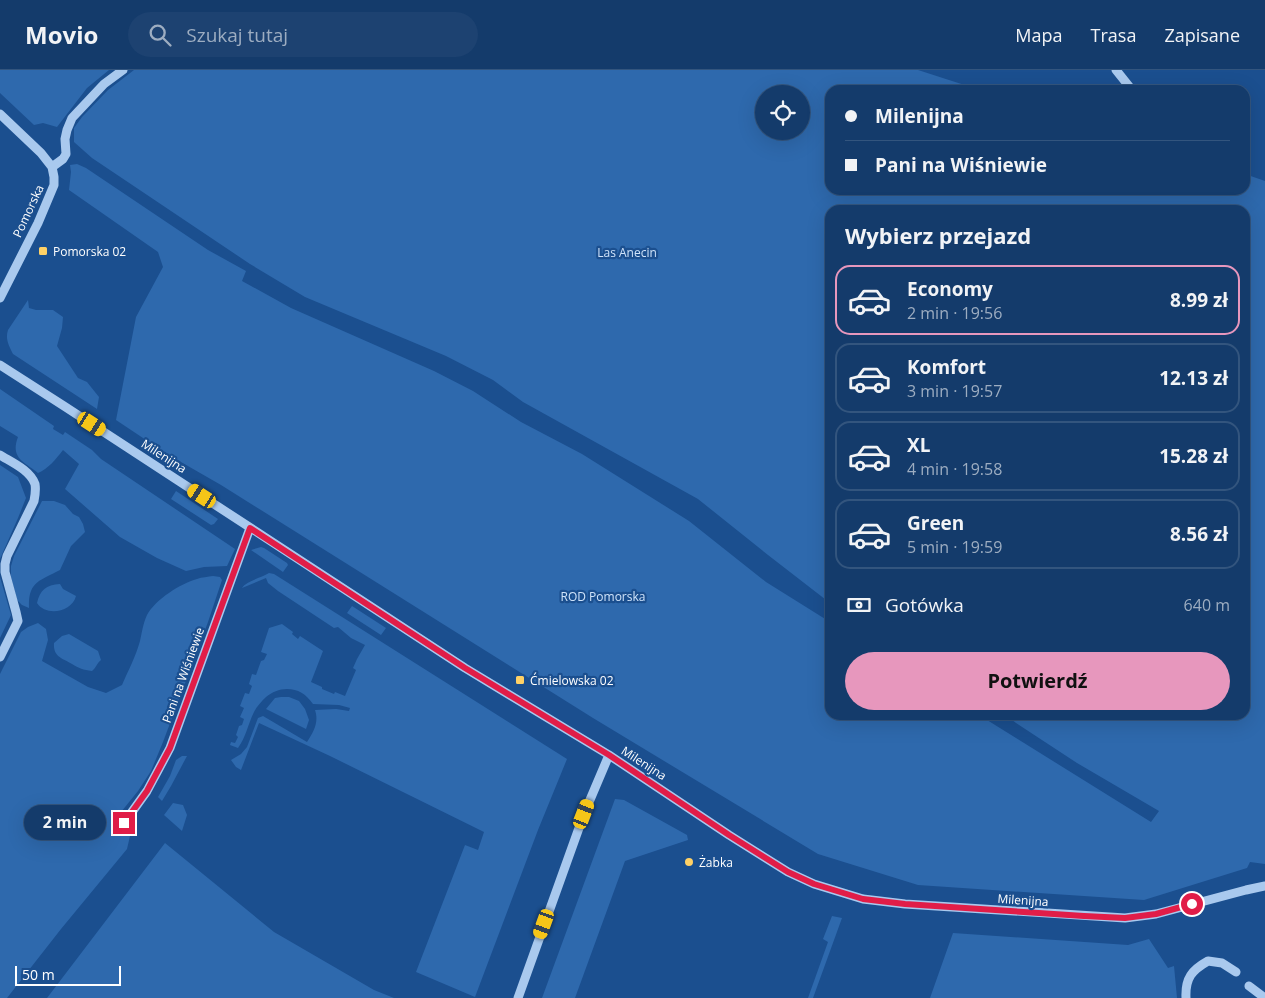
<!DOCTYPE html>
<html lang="pl">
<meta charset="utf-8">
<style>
:root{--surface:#143b6b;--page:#1d4271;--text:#f1f3f6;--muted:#9dadc1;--line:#33557e;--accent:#e797bd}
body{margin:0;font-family:"Open Sans",sans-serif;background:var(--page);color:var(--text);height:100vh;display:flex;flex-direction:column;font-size:19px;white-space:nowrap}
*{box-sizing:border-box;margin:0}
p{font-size:16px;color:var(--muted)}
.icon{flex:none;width:28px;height:28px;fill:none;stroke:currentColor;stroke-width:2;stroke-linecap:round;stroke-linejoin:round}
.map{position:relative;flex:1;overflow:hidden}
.panel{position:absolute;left:825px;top:135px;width:425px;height:515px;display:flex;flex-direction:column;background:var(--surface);border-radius:15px;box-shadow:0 5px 20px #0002,0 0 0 1px var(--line)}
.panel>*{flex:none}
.top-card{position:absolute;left:825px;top:15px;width:425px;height:110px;border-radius:15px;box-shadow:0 5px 20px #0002,0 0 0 1px var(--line);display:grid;align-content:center;height:110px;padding:0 20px;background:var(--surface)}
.tools{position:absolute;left:755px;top:15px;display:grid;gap:10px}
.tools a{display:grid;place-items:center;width:55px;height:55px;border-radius:50%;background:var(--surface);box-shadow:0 5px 20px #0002,0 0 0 1px var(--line);font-size:25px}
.scale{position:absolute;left:15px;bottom:12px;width:106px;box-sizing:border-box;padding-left:5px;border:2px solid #fff;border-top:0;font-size:14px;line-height:18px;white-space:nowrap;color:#fff;-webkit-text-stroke:4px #1b4f8f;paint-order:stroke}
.end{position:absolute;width:22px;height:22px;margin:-11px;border:6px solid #e11d48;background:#fff;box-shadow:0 0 0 2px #fff}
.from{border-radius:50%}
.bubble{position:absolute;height:35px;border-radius:18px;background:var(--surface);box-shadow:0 5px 20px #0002,0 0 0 1px var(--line);font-size:16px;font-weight:700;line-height:35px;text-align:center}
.car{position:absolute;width:15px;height:30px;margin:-15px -8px;border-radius:6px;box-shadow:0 0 4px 1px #0007;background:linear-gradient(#f5c518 24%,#345 0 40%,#f5c518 0 76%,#345 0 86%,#f5c518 0)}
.top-card b{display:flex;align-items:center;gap:18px;height:48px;font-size:19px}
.top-card b+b{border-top:1px solid var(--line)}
.top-card i{width:12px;height:12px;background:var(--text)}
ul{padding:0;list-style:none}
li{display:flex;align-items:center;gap:15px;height:70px;margin:0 10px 8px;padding:0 10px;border:2px solid var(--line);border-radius:15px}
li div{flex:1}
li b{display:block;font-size:19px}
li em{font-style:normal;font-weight:700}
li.active{border-color:var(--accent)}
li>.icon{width:45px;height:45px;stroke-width:1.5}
h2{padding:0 20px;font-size:22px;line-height:60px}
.pay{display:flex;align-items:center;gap:12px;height:55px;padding:0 20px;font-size:19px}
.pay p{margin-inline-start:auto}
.action{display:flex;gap:10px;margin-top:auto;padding:10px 20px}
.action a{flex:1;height:58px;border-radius:30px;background:var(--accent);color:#111;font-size:20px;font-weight:700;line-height:58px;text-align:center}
header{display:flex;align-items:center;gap:30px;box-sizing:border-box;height:70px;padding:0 25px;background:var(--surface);border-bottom:1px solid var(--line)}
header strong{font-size:24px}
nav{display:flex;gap:28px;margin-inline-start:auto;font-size:18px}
.search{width:350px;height:45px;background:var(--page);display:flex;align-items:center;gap:12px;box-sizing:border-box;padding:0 18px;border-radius:28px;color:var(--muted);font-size:19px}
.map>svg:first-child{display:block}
.green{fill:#2e69ad;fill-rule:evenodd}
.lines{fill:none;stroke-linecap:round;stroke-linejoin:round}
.minor{stroke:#a9c9ee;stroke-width:9}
.route{stroke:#e11d48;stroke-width:6}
.poi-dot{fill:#ffd166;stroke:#1b4f8f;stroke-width:2}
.labels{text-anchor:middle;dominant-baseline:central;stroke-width:4.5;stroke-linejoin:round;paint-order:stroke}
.street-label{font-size:12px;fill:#fff;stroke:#1b4f8f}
.poi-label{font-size:12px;fill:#fff;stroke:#1b4f8f;text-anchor:start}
.park-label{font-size:12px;fill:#cfe3fa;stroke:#1b4f8f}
</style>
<header>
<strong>Movio</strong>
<div class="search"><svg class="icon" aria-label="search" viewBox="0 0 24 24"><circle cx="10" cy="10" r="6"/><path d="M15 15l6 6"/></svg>Szukaj tutaj</div>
<nav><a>Mapa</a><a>Trasa</a><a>Zapisane</a></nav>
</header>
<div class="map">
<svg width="1265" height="928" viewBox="0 0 1265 928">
<rect width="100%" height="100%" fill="#1b4f8f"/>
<!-- green -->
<path class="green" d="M 0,0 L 109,0 L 87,18 L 57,57 L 43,53 L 34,55 L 0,23 Z
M 134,0 L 918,0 L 980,20 L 830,20 L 830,120 L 1245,120 L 1245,104 L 1265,111 L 1265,794 L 1250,792 L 1247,798 L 1144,830 L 918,815 L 818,784 L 593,648 L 221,415 L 167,384 L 116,350 L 136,247 L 163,197 L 158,182 L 69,120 L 71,102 L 70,95 L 77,94 L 86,98 L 208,180 L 246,201 L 242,211 L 291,238 L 434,301 L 473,321 L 521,352 L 582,384 L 689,451 L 766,512 L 830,552 L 830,645 L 979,645 L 1151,752 L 1159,741 L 1077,693 L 1016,653 L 1006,645 L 1245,645 L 1245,140 L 830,140 L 830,533 L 768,485 L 698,429 L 523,332 L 493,310 L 446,286 L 305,227 L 250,194 L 92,88 L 74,72 L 74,58 L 82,47 L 108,20 ZM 764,24 L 801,24 L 801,61 L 764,61 Z
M 28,230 L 29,238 L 36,240 L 53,240 L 63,247 L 62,258 L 57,276 L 78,308 L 87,312 L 99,327 L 97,339 L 13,284 C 9,276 5,269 8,260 Z
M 0,319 L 54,356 L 53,359 L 63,365 L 65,362 L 92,380 L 101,389 L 235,479 L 227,496 L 204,497 L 186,501 L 157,488 L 120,467 L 65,419 L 79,394 L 63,380 C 56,389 48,399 38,403 C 24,392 10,388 18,367 L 0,356 Z
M 0,395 L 18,407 L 26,428 L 18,448 L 0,489 Z
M 176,421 L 218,449 L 214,454 L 211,455 L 171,429 Z
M 42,431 L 54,431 L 65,435 L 73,444 L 79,447 L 83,454 L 85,462 L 71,476 L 60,500 C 40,511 28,511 29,538 L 22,535 L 17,530 L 11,507 L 11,496 L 14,486 Z
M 261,477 L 264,478 L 287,493 L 288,495 L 283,502 L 251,480 Z
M 269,503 L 274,504 L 567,689 L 538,760 L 475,927 L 416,902 L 465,775 L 478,780 L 484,762 L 330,686 L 259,653 L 241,700 L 236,697 L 231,690 L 241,684 L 247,677 L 258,648 L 263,646 L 307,672 C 314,661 319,652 315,640 L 336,639 L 349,641 L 350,638 L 339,635 L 313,634 C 306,624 298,619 287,619 C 279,619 272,622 266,627 C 261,632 257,636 254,642 C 248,654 246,667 238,678 L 230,675 L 231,672 L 235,673 L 238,667 L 236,665 L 239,656 L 242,655 L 244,649 L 240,647 L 244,638 L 240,636 L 245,623 L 249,624 L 252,616 L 249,614 L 252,604 L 256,605 L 261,591 L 264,590 L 267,584 L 261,582 L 269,558 L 282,554 L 293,562 L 292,564 L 298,569 L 300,566 L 323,581 L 311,612 L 322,617 L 322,619 L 334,624 L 335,622 L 345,626 L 356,600 L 353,598 L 357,589 L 365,575 L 351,568 L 338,557 L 334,558 L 278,521 L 268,513 L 266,508 L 242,518 C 246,511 261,508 269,503 Z
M 213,506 L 220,507 L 222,510 L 208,552 L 163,672 L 151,701 L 138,721 L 117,747 L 135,761 L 130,766 L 127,779 L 61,859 L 7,928 L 0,928 L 0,604 L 21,562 L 28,557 L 38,553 L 46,559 L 48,570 L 42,591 L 88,617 L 106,623 L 122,615 C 128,601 136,586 140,571 C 142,562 143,554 147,545 C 156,529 180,514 197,509 C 202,507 208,507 213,506 Z
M 0,507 L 11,545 L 0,568 Z
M 60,514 L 63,519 L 76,526 C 72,542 46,547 37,533 C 40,520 46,515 60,514 Z
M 352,536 L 386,558 L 381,565 L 347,543 Z
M 69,564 L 98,581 L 101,590 C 97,593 96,598 92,601 C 83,600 79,598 72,594 C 62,588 53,587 54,573 L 62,566 Z
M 281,627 L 289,627 L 299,631 L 305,639 L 309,650 L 306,659 L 266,639 L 275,628 Z
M 182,686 L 187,686 L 171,716 L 162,731 L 158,727 L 170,706 L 176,690 Z
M 615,729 L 624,730 L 687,765 L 688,770 L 625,791 L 575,928 L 542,928 Z
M 173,733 L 183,735 L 187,745 L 182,761 L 164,745 Z
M 165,773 L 274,862 L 374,920 L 394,928 L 47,928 Z
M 832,846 L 842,848 L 813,928 L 808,928 L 828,872 L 823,869 Z
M 953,863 L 1128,875 L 1149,869 L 1168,898 L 1174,896 L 1177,928 L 930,928 Z"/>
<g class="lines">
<!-- minor -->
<path class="minor" d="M 1116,0 L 1132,20
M 0,44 L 41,83 L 52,97 L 54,107 L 54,115 L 38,153 L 0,228
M 52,97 L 63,89 L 66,84 L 65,69 L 67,60 L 72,48 L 104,14 L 123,0
M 0,295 L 64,336 L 465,598 L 609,685 L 729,765 L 788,802 L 814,814 L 863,829 L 905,834 L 1125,848 L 1156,844 L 1246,820 L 1265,816
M 0,385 C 11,392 30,400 35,414 C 36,420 35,426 34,431 L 7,486 L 5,494 L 5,502 L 16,542 L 18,551 L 0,587
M 124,753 L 147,721 L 170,678 L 250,458
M 1249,916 L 1265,928
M 518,928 L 584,744 L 609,685
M 1186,928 C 1185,908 1192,900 1208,891 L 1222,893 L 1236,902"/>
</g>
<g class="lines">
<!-- route -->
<path class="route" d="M 124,753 L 147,721 L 170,678 L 250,458 L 465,598 L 609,685 L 729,765 L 788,802 L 814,814 L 863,829 L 905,834 L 1084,846 L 1125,848 L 1156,844 L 1192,834"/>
</g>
<!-- markers -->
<g class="poi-dot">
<rect x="38" y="176" width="10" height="10" rx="2.5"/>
<rect x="515" y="605" width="10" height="10" rx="2.5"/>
<circle cx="689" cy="792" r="5"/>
</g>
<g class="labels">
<!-- street labels -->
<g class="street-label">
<text transform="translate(28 141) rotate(-65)">Pomorska</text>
<text transform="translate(164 386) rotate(33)">Milenijna</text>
<text transform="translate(183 605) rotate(-70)">Pani na Wiśniewie</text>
<text transform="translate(644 693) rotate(33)">Milenijna</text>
<text transform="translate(1023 830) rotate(4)">Milenijna</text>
</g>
<!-- poi labels -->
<g class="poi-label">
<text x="53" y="181">Pomorska 02</text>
<text x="530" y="610">Ćmielowska 02</text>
<text x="699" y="792">Żabka</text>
</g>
<!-- park labels -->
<g class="park-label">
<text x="627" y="182">Las Anecin</text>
<text x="603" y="526">ROD Pomorska</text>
</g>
</g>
</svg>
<div class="tools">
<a><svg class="icon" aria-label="locate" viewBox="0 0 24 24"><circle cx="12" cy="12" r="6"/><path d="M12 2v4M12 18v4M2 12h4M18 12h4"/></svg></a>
</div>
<div class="scale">50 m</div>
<i class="end from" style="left:1192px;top:834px"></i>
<i class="end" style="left:124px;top:753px"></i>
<div class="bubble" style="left:24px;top:735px;width:82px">2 min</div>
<i class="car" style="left:92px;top:354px;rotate:123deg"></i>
<i class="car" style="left:202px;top:426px;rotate:303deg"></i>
<i class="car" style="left:584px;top:744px;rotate:21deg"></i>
<i class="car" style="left:544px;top:854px;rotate:200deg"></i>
<div class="top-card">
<b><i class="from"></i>Milenijna</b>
<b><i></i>Pani na Wiśniewie</b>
</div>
<section class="panel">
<h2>Wybierz przejazd</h2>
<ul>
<li class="active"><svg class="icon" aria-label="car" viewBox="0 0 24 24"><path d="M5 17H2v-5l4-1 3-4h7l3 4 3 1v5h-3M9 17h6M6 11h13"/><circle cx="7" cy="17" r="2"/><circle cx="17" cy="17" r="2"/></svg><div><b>Economy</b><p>2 min · 19:56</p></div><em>8.99 zł</em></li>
<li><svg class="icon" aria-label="car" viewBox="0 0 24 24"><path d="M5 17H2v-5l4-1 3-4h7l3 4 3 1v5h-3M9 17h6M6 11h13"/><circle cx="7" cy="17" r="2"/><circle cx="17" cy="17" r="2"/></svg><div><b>Komfort</b><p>3 min · 19:57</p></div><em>12.13 zł</em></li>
<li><svg class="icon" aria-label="car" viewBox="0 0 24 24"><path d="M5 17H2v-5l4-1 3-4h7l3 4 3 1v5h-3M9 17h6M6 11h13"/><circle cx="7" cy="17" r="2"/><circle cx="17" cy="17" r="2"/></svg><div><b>XL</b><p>4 min · 19:58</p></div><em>15.28 zł</em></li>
<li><svg class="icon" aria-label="car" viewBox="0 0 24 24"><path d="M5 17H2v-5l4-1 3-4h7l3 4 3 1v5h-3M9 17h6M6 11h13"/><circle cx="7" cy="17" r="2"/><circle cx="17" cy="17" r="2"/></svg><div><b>Green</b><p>5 min · 19:59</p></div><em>8.56 zł</em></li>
</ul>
<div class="pay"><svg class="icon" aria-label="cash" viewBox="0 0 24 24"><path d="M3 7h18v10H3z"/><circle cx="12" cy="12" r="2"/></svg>Gotówka<p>640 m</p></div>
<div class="action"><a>Potwierdź</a></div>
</section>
</div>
